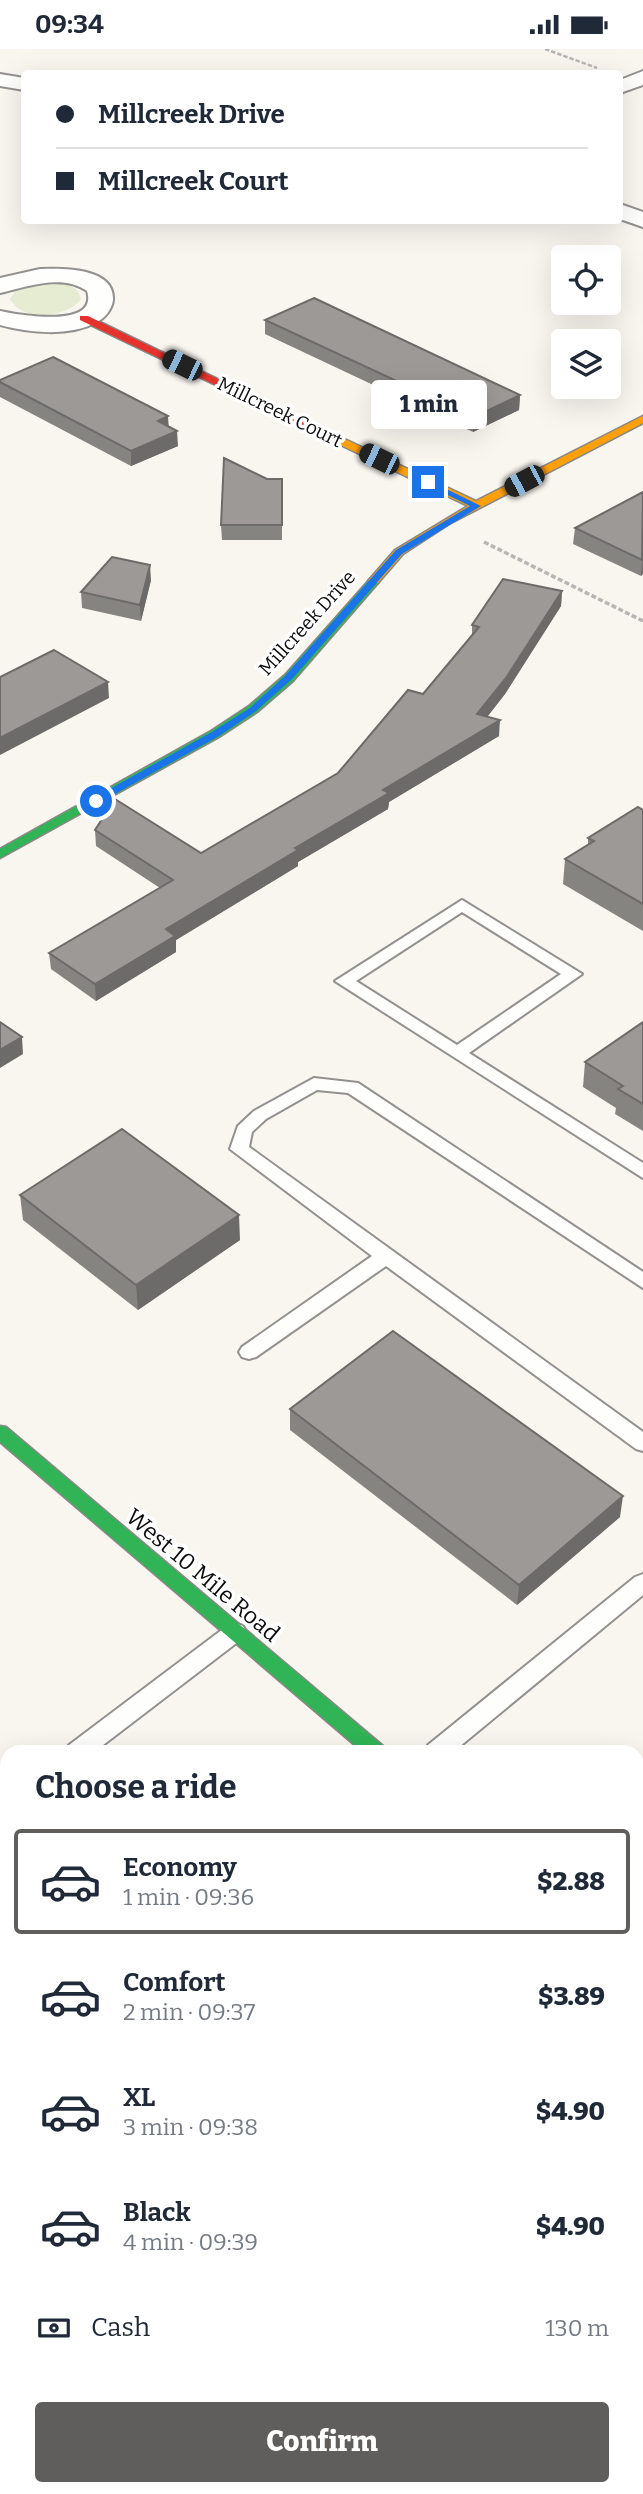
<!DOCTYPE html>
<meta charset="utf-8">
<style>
:root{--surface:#fff;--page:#f2f2f3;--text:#1f2937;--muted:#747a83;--line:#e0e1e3;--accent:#5f5e5c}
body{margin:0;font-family:Bitter,serif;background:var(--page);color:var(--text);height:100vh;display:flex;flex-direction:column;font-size:26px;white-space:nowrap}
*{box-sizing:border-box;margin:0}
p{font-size:23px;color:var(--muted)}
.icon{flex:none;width:38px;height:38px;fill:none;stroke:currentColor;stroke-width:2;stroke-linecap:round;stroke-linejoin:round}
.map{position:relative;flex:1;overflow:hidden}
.sheet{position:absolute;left:0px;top:1696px;width:644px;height:751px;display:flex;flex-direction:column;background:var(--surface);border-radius:21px 21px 0 0;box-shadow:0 7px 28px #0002}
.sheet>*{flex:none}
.top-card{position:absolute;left:21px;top:21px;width:602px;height:154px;border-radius:7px;box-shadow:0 7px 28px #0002;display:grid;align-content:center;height:154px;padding:0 35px;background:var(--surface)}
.buttons{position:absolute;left:551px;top:196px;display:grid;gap:14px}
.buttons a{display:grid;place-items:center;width:70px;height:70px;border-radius:7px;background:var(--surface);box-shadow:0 7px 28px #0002;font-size:35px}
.end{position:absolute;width:32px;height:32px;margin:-16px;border:9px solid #1a73e8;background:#fff;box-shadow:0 0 0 4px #fff}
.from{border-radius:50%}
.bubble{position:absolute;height:49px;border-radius:7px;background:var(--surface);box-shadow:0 7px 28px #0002;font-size:23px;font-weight:800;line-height:49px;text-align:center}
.car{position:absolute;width:21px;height:42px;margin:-21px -10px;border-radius:9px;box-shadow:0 0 5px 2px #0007;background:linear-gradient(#222 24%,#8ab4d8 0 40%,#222 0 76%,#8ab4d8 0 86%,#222 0)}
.top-card b{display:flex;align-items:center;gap:24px;height:66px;font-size:26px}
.top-card b+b{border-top:2px solid var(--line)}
.top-card i{width:18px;height:18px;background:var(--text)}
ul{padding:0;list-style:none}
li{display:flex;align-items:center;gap:21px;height:105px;margin:0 14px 10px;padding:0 21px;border:4px solid transparent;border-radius:7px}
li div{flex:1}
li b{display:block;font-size:26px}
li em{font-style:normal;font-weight:800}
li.current{border-color:var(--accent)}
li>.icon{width:63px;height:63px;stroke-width:1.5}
h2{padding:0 35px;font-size:32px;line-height:84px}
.pay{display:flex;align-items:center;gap:18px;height:77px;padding:0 35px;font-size:26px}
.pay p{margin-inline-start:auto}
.cta{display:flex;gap:14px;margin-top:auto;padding:14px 35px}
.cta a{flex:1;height:80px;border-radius:7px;background:var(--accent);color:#fff;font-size:28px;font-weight:800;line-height:80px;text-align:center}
.status{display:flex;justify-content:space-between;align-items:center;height:49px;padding:0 35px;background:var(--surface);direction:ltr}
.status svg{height:19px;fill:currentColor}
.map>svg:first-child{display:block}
.green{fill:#e6ecd2}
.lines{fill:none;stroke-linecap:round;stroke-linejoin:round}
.lane-casing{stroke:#93918f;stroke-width:4}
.street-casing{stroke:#93918f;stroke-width:4}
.fast-casing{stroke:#898885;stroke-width:3}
.slow-casing{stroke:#898885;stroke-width:3}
.jam-casing{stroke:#898885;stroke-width:3}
.path-far1{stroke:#b7b6b5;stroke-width:2.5;stroke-dasharray:4.5 2;stroke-linecap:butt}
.path{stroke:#b7b6b5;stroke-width:3.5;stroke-dasharray:5 2.5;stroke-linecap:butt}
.lane{fill:#fefefd;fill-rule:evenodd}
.street{fill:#fefefd;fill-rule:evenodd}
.fast{fill:#30b455;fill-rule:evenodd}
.slow{fill:#ff9f0a;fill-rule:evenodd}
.jam{fill:#e5322d;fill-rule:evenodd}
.wall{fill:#868481}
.shaded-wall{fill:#6d6b69}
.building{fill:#9c9996;stroke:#6d6b69;stroke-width:2}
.route{fill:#1a73e8}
.labels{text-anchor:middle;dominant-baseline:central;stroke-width:7;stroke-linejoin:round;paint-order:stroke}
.far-street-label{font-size:19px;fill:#0c0c0c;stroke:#fff}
.street-label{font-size:23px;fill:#0c0c0c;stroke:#fff}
</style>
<div class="status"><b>09:34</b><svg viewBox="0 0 49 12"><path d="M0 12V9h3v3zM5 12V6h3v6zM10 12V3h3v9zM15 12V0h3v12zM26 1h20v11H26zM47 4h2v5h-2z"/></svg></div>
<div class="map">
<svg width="643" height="2445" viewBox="0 0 643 2445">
<rect width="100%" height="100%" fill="#f9f6f0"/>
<!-- green -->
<path class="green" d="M 47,233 C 61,234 78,234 81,250 C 68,269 21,273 10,250 L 17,240 Z"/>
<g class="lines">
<!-- lane casing -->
<g class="lane-casing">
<path id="lane" d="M 462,851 L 582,925 L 469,1004 L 643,1114 L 643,1129 L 335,932 ZM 462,863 L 561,925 L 457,996 L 356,932 Z
M 314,1029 L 358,1034 L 643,1223 L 643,1239 L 348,1044 L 317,1041 L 266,1070 L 252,1083 L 249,1098 L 643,1383 L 643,1402 L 636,1400 L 386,1217 L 256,1308 L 249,1310 L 242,1308 L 239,1303 L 242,1298 L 372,1207 L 230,1100 L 238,1077 L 254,1062 Z
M 643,1525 L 643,1546 L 453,1703 L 425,1703 L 428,1696 L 635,1528 Z
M 235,1574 L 243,1577 L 246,1583 L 243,1589 L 94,1703 L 66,1703 L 69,1696 L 227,1577 Z
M 7,1746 L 7,1770 L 0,1772 L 0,1748 Z
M 643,2332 L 643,2363 L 637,2366 L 637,2335 Z
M 220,2440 L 252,2440 L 250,2445 L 218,2445 Z
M 536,2440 L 567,2440 L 565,2445 L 534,2445 Z"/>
</g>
<!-- street casing -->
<g class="street-casing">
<path id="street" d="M 643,22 L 643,36 L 620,44 L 620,31 Z
M 0,25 L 24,29 L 24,41 L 0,37 Z
M 620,155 L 643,163 L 643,178 L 620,170 Z
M 40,220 C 61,219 115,218 113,251 C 112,260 105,269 97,273 C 70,288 29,284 0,276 L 0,262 C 19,266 99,280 87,242 C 62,224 26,238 0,244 L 0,229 Z"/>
</g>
<!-- fast casing -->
<g class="fast-casing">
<path id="fast" d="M 374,529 L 378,530 L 378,534 L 293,632 L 257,663 L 219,688 L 0,809 L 0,800 L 211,682 L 249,657 L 285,626 L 370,530 Z
M 0,1377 L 6,1378 L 383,1697 L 385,1703 L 363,1703 L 0,1393 Z"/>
</g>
<!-- slow casing -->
<g class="slow-casing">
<path id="slow" d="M 643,367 L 643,374 L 449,475 L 403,505 L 378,534 L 368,532 L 395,501 L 468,457 L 326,389 L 326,385 L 334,385 L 476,452 Z
M 637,1916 L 643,1918 L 643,1939 L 637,1937 Z"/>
</g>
<!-- jam casing -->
<g class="jam-casing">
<path id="jam" d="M 80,267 L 88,267 L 335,387 L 326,389 L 80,271 Z"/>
</g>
<!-- path-far1 -->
<path class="path-far1" d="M 545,0 L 597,19"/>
<!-- path -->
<path class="path" d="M 484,493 L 643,572"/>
<!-- lane -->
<use href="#lane" class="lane"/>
<!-- street -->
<use href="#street" class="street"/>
<!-- fast -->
<use href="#fast" class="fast"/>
<!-- slow -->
<use href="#slow" class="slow"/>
<!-- jam -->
<use href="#jam" class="jam"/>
</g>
<!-- wall -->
<path class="wall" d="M 265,271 L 520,346 L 519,361 L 473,383 L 265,285 Z
M 0,331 L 168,377 L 178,397 L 131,417 L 0,348 Z
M 267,430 L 282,430 L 282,491 L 222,491 L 221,476 Z
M 643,443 L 643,525 L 641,527 L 573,495 L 575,479 Z
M 151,531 L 141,572 L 82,559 L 81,543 Z
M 562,542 L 561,557 L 505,645 L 487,668 L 499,687 L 389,753 L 388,760 L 298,813 L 298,817 L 176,891 L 176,903 L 96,952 L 51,920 L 49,904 L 160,839 L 96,797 L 95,781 L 201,804 L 338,724 L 423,645 L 472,586 L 472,576 Z
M 643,761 L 643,882 L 563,835 L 565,810 L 588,795 L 588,789 Z
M 643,973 L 643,1082 L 615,1065 L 616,1059 L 583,1038 L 585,1013 Z
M 20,1146 L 240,1191 L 138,1261 L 23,1171 Z
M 290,1360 L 620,1468 L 517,1556 L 290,1381 Z
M 139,2440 L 194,2440 L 189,2445 L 144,2445 Z"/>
<!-- shaded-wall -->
<path class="shaded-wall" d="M 520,346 L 519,361 L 473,383 L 474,368 Z
M 168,367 L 169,382 L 158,372 Z
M 177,382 L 178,397 L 131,417 L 131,402 Z
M 642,511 L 643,525 L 641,527 Z
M 150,516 L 151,531 L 141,572 L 140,556 Z
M 562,542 L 561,557 L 505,645 L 477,681 L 477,665 Z
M 108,633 L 109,649 L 0,706 L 0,689 Z
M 500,671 L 499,687 L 389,753 L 388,760 L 298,813 L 298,817 L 176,891 L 176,903 L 96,952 L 95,935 L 166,880 L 295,799 L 383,741 Z
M 22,988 L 23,1005 L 0,1019 L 0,1001 Z
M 239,1166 L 240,1191 L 138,1261 L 136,1236 Z
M 623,1447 L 620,1468 L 517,1556 L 519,1536 Z
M 7,2087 L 7,2108 L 0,2114 L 0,2093 Z
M 177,2440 L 194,2440 L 189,2445 L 172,2445 Z"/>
<!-- building -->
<path class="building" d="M 314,249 L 520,346 L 474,368 L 265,271 Z
M 53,308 L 168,367 L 158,372 L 177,382 L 131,402 L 0,333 L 0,331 Z
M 224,409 L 267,430 L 282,430 L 282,476 L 221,476 Z
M 643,443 L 642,511 L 575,479 Z
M 112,508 L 150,516 L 140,556 L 81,543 Z
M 503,530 L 562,542 L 506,629 L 477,665 L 500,671 L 383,741 L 389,744 L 295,799 L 298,801 L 166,880 L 175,887 L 95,935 L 49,904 L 173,831 L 95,781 L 115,750 L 201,804 L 338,724 L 408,641 L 423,645 L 479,578 L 472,576 Z
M 54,601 L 108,633 L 0,689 L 0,628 Z
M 638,758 L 643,761 L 643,855 L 565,810 L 594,792 L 588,789 Z
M 0,973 L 22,988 L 0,1001 Z
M 643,973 L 643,1055 L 618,1040 L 623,1037 L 585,1013 Z
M 122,1080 L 239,1166 L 136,1236 L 20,1146 Z
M 393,1282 L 623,1447 L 519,1536 L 290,1360 Z
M 7,1865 L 7,2087 L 0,2093 L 0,1871 Z
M 150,2440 L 177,2440 L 172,2445 L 155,2445 Z"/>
<!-- route -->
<path class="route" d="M 428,431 L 481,457 L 402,505 L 292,630 L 256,662 L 219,687 L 99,754 L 92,754 L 92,750 L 212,683 L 250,659 L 285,627 L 396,501 L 470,457 L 425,435 Z"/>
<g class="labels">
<!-- far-street labels -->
<g class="far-street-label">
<text transform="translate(280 363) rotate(26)">Millcreek Court</text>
<text transform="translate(307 574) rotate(-48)">Millcreek Drive</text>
</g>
<!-- street labels -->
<g class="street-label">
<text transform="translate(203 1526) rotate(40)">West 10 Mile Road</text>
</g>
</g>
</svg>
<div class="buttons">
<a><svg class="icon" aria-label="locate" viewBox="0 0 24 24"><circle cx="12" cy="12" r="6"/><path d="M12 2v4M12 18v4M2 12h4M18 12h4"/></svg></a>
<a><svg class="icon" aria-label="layers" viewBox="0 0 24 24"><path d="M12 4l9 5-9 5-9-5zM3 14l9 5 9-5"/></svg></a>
</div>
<i class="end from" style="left:96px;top:752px"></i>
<i class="end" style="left:428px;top:433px"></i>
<div class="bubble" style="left:371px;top:331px;width:116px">1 min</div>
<i class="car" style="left:182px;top:316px;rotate:296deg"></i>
<i class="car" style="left:379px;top:410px;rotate:296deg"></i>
<i class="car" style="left:524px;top:432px;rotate:242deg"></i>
<div class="top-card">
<b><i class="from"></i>Millcreek Drive</b>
<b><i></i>Millcreek Court</b>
</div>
<section class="sheet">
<h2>Choose a ride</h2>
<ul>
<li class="current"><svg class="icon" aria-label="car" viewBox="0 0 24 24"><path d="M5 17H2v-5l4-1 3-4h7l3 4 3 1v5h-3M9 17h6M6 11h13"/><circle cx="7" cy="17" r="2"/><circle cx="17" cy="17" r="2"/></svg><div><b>Economy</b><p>1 min · 09:36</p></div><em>$2.88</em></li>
<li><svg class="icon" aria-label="car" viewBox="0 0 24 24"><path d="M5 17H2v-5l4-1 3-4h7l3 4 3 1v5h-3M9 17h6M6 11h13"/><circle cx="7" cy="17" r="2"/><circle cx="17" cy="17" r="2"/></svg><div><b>Comfort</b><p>2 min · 09:37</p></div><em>$3.89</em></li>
<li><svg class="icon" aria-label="car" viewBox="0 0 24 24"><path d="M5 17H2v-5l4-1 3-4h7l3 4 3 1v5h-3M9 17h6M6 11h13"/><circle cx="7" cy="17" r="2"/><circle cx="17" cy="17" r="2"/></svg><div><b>XL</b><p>3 min · 09:38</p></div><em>$4.90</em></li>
<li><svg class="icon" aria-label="car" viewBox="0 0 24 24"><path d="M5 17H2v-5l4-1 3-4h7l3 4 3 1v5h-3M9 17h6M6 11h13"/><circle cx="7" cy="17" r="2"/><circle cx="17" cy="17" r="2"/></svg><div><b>Black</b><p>4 min · 09:39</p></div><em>$4.90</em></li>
</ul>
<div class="pay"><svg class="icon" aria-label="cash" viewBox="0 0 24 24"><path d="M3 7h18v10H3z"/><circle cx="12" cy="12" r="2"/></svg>Cash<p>130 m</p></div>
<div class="cta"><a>Confirm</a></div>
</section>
</div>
